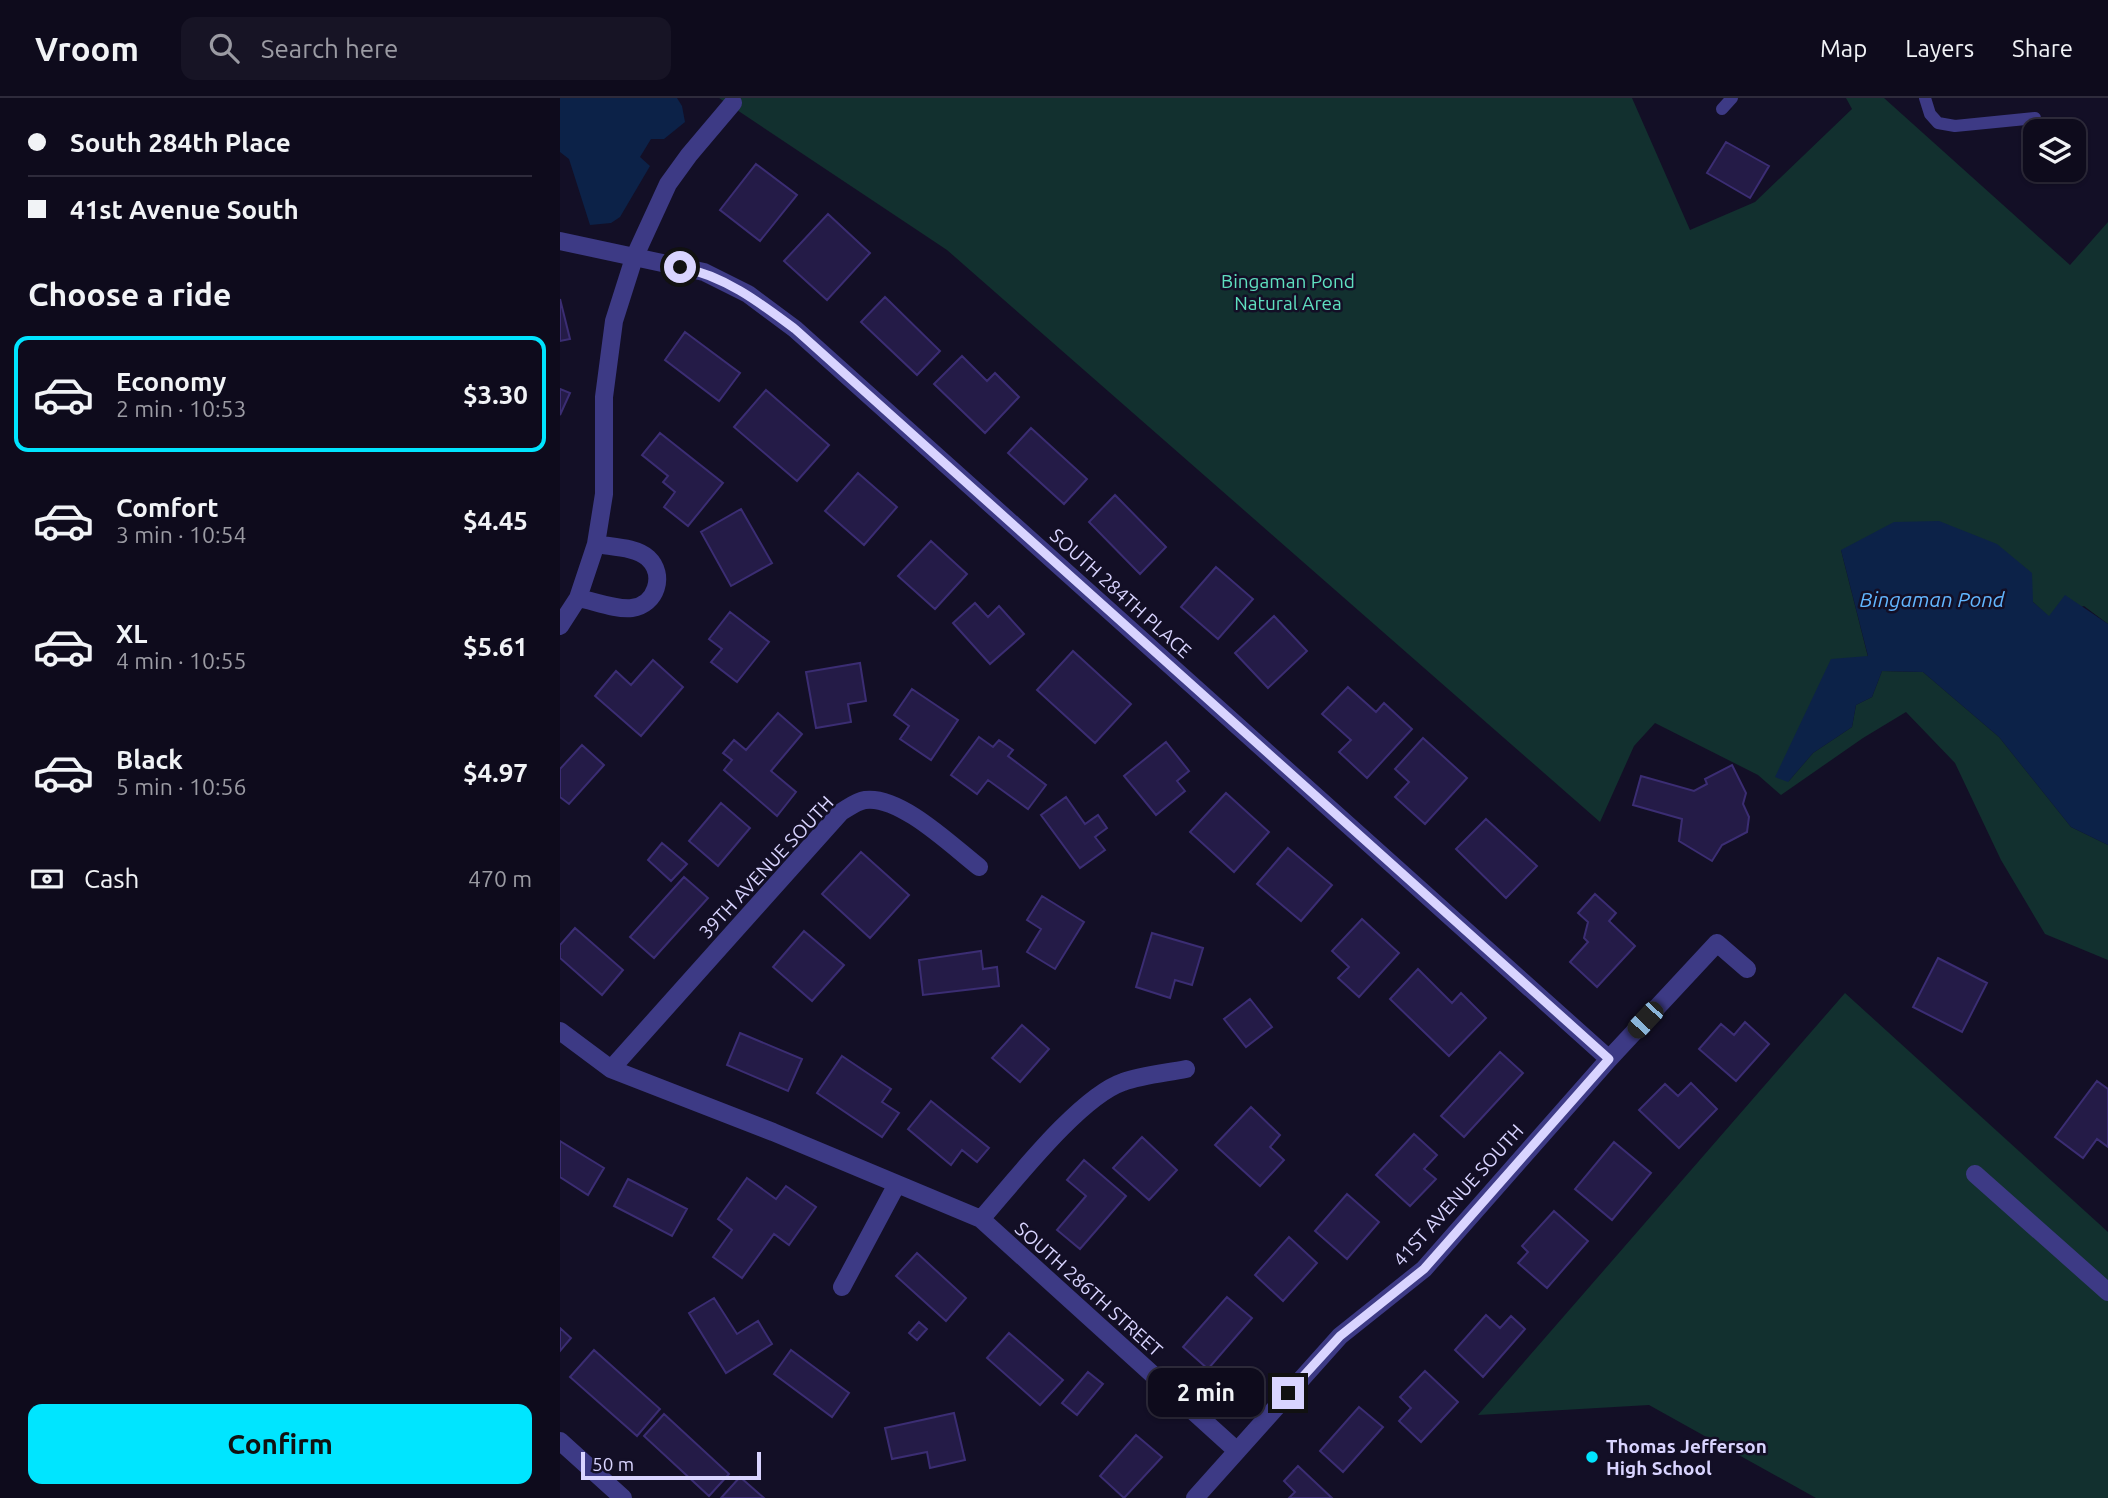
<!DOCTYPE html>
<meta charset="utf-8">
<style>
:root{--surface:#0e0b1c;--page:#171425;--text:#f1f3f6;--muted:#9b9ba3;--line:#2e2b3b;--accent:#00e5ff}
body{margin:0;font-family:Ubuntu,sans-serif;background:var(--page);color:var(--text);height:100vh;display:flex;flex-direction:column;font-size:26px;white-space:nowrap}
*{box-sizing:border-box;margin:0}
p{font-size:23px;color:var(--muted)}
.icon{flex:none;width:38px;height:38px;fill:none;stroke:currentColor;stroke-width:2;stroke-linecap:round;stroke-linejoin:round}
.map{position:relative;flex:1;overflow:hidden}
.side{display:flex;flex-direction:column;background:var(--surface);width:560px}
.side>*{flex:none}
.banner{display:grid;align-content:center;height:154px;padding:0 28px;background:var(--surface)}
.tools{position:absolute;left:1463px;top:21px;display:grid;gap:14px}
.tools a{display:grid;place-items:center;width:63px;height:63px;border-radius:14px;background:var(--surface);box-shadow:0 2px 5px #0004,0 0 0 2px var(--line);font-size:35px}
.scale{position:absolute;left:21px;bottom:18px;width:180px;box-sizing:border-box;padding-left:7px;border:4px solid #d9d4ff;border-top:0;font-size:19px;line-height:24px;white-space:nowrap;color:#d9d4ff;-webkit-text-stroke:5px #130f26;paint-order:stroke}
.end{position:absolute;width:32px;height:32px;margin:-16px;border:9px solid #d9d4ff;background:#111;box-shadow:0 0 0 4px #111}
.from{border-radius:50%}
.bubble{position:absolute;height:49px;border-radius:14px;background:var(--surface);box-shadow:0 2px 5px #0004,0 0 0 2px var(--line);font-size:23px;font-weight:600;line-height:49px;text-align:center}
.car{position:absolute;width:21px;height:42px;margin:-21px -10px;border-radius:9px;box-shadow:0 0 5px 2px #0007;background:linear-gradient(#222 24%,#8ab4d8 0 40%,#222 0 76%,#8ab4d8 0 86%,#222 0)}
.banner b{display:flex;align-items:center;gap:24px;height:66px;font-size:26px}
.banner b+b{border-top:2px solid var(--line)}
.banner i{width:18px;height:18px;background:var(--text)}
ul{padding:0;list-style:none}
li{display:flex;align-items:center;gap:21px;height:116px;margin:0 14px 10px;padding:0 14px;border:4px solid transparent;border-radius:14px}
li div{flex:1}
li b{display:block;font-size:26px}
li em{font-style:normal;font-weight:600}
li.selected{border-color:var(--accent)}
li>.icon{width:63px;height:63px;stroke-width:1.5}
h2{padding:0 28px;font-size:32px;line-height:84px}
.pay{display:flex;align-items:center;gap:18px;height:77px;padding:0 28px;font-size:26px}
.pay p{margin-inline-start:auto}
.action{display:flex;gap:14px;margin-top:auto;padding:14px 28px}
.action a{flex:1;height:80px;border-radius:14px;background:var(--accent);color:#111;font-size:28px;font-weight:600;line-height:80px;text-align:center}
header{display:flex;align-items:center;gap:42px;box-sizing:border-box;height:98px;padding:0 35px;background:var(--surface);border-bottom:2px solid var(--line)}
header strong{font-size:33px}
nav{display:flex;gap:38px;margin-inline-start:auto;font-size:24px}
.search{width:490px;height:63px;background:var(--page);display:flex;align-items:center;gap:18px;box-sizing:border-box;padding:0 24px;border-radius:14px;color:var(--muted);font-size:26px}
main{display:flex;flex:1;min-height:0}
.map>svg:first-child{display:block}
.green{fill:#12302f}
.water{fill:#0c2248}
.building{fill:#241b47;stroke:#3b2d73;stroke-width:2}
.lines{fill:none;stroke-linecap:round;stroke-linejoin:round}
.lane{stroke:#3d3a85;stroke-width:12}
.street{stroke:#3d3a85;stroke-width:18}
.route{stroke:#d9d4ff;stroke-width:9}
.poi-dot{fill:#00e5ff;stroke:#130f26;stroke-width:2.5}
.labels{text-anchor:middle;dominant-baseline:central;stroke-width:5;stroke-linejoin:round;paint-order:stroke}
.park-label{font-size:19px;fill:#5fe0c0;stroke:#130f26}
.street-label{font-size:19px;fill:#d9d4ff;stroke:#130f26}
.poi-label{font-size:19px;font-weight:bold;fill:#d9d4ff;stroke:#130f26;text-anchor:start}
.water-label{font-size:21px;font-style:italic;fill:#62b6ff;stroke:#130f26}
</style>
<header>
<strong>Vroom</strong>
<div class="search"><svg class="icon" aria-label="search" viewBox="0 0 24 24"><circle cx="10" cy="10" r="6"/><path d="M15 15l6 6"/></svg>Search here</div>
<nav><a>Map</a><a>Layers</a><a>Share</a></nav>
</header>
<main>
<section class="side">
<div class="banner">
<b><i class="from"></i>South 284th Place</b>
<b><i></i>41st Avenue South</b>
</div>
<h2>Choose a ride</h2>
<ul>
<li class="selected"><svg class="icon" aria-label="car" viewBox="0 0 24 24"><path d="M5 17H2v-5l4-1 3-4h7l3 4 3 1v5h-3M9 17h6M6 11h13"/><circle cx="7" cy="17" r="2"/><circle cx="17" cy="17" r="2"/></svg><div><b>Economy</b><p>2 min · 10:53</p></div><em>$3.30</em></li>
<li><svg class="icon" aria-label="car" viewBox="0 0 24 24"><path d="M5 17H2v-5l4-1 3-4h7l3 4 3 1v5h-3M9 17h6M6 11h13"/><circle cx="7" cy="17" r="2"/><circle cx="17" cy="17" r="2"/></svg><div><b>Comfort</b><p>3 min · 10:54</p></div><em>$4.45</em></li>
<li><svg class="icon" aria-label="car" viewBox="0 0 24 24"><path d="M5 17H2v-5l4-1 3-4h7l3 4 3 1v5h-3M9 17h6M6 11h13"/><circle cx="7" cy="17" r="2"/><circle cx="17" cy="17" r="2"/></svg><div><b>XL</b><p>4 min · 10:55</p></div><em>$5.61</em></li>
<li><svg class="icon" aria-label="car" viewBox="0 0 24 24"><path d="M5 17H2v-5l4-1 3-4h7l3 4 3 1v5h-3M9 17h6M6 11h13"/><circle cx="7" cy="17" r="2"/><circle cx="17" cy="17" r="2"/></svg><div><b>Black</b><p>5 min · 10:56</p></div><em>$4.97</em></li>
</ul>
<div class="pay"><svg class="icon" aria-label="cash" viewBox="0 0 24 24"><path d="M3 7h18v10H3z"/><circle cx="12" cy="12" r="2"/></svg>Cash<p>470 m</p></div>
<div class="action"><a>Confirm</a></div>
</section>
<div class="map">
<svg width="1548" height="1400" viewBox="0 0 1548 1400">
<rect width="100%" height="100%" fill="#130f26"/>
<!-- green -->
<path class="green" d="M 159,0 L 1072,0 L 1130,132 L 1195,104 L 1292,11 L 1286,0 L 1324,0 L 1510,167 L 1548,124 L 1548,526 L 1524,508 L 1489,519 L 1473,504 L 1281,452 L 1308,559 L 1228,684 L 1253,655 L 1292,629 L 1296,607 L 1312,599 L 1322,573 L 1363,574 L 1439,639 L 1511,729 L 1548,747 L 1548,862 L 1485,836 L 1441,762 L 1395,665 L 1346,614 L 1303,640 L 1221,697 L 1198,677 L 1095,625 L 1074,648 L 1040,724 L 387,152 Z
M 1285,895 L 1548,1134 L 1548,1400 L 1256,1400 L 1089,1307 L 918,1317 Z"/>
<!-- water -->
<path class="water" d="M 0,0 L 117,0 L 122,8 L 125,24 L 104,41 L 91,41 L 80,59 L 90,68 L 60,119 L 51,125 L 30,127 L 9,61 L 0,54 Z
M 1379,423 L 1437,446 L 1472,475 L 1473,504 L 1489,518 L 1505,497 L 1548,526 L 1548,747 L 1511,729 L 1439,639 L 1363,574 L 1322,573 L 1312,599 L 1296,607 L 1292,629 L 1253,655 L 1228,684 L 1215,679 L 1271,561 L 1308,558 L 1281,452 L 1334,424 Z"/>
<!-- building -->
<path class="building" d="M 1166,44 L 1209,68 L 1190,100 L 1147,75 Z
M 196,66 L 237,97 L 200,143 L 160,112 Z
M 268,116 L 310,155 L 267,202 L 224,163 Z
M 325,199 L 380,253 L 357,277 L 301,224 Z
M 0,201 L 10,241 L 0,243 Z
M 125,234 L 180,275 L 159,303 L 105,262 Z
M 402,258 L 427,283 L 435,275 L 459,299 L 425,335 L 374,286 Z
M 0,291 L 10,295 L 0,317 Z
M 206,292 L 269,347 L 237,383 L 174,329 Z
M 471,330 L 527,381 L 504,406 L 448,355 Z
M 100,335 L 163,385 L 128,428 L 104,409 L 115,394 L 103,384 L 108,378 L 82,357 Z
M 298,375 L 337,409 L 304,447 L 265,413 Z
M 555,397 L 606,449 L 580,476 L 529,424 Z
M 181,411 L 212,465 L 171,488 L 141,434 Z
M 371,443 L 407,476 L 375,511 L 338,478 Z
M 656,469 L 693,501 L 658,541 L 621,509 Z
M 415,505 L 428,519 L 439,508 L 464,536 L 430,566 L 393,525 Z
M 170,514 L 209,544 L 177,584 L 151,564 L 162,551 L 149,541 Z
M 714,518 L 747,553 L 708,590 L 675,555 Z
M 513,553 L 571,606 L 535,645 L 477,592 Z
M 93,562 L 123,589 L 81,638 L 35,598 L 56,573 L 71,587 Z
M 300,565 L 306,603 L 288,606 L 291,624 L 256,630 L 246,574 Z
M 788,589 L 816,614 L 824,605 L 852,631 L 807,680 L 779,654 L 791,642 L 762,616 Z
M 352,591 L 398,622 L 371,662 L 340,641 L 349,628 L 334,617 Z
M 218,615 L 242,636 L 211,673 L 236,694 L 217,718 L 164,672 L 172,662 L 163,655 L 174,642 L 186,652 Z
M 419,639 L 433,649 L 439,642 L 453,652 L 448,658 L 486,687 L 468,711 L 428,682 L 417,696 L 391,677 Z
M 863,640 L 907,680 L 865,726 L 835,699 L 849,684 L 835,671 Z
M 606,644 L 629,673 L 617,683 L 625,693 L 596,717 L 564,678 Z
M 22,647 L 44,667 L 9,706 L 0,699 L 0,671 Z
M 1172,667 L 1186,695 L 1183,706 L 1189,719 L 1187,734 L 1162,747 L 1152,763 L 1119,743 L 1122,721 L 1073,707 L 1081,678 L 1134,693 L 1147,686 L 1145,681 Z
M 666,695 L 709,734 L 674,774 L 630,734 Z
M 506,699 L 525,726 L 538,717 L 547,730 L 535,739 L 545,752 L 520,770 L 481,717 Z
M 161,705 L 190,730 L 158,768 L 129,743 Z
M 926,721 L 977,768 L 946,800 L 896,751 Z
M 102,745 L 127,766 L 111,783 L 88,762 Z
M 728,750 L 772,787 L 741,823 L 697,786 Z
M 301,754 L 349,797 L 310,840 L 262,796 Z
M 124,779 L 148,800 L 94,860 L 70,839 Z
M 1035,796 L 1056,815 L 1049,823 L 1075,848 L 1037,889 L 1010,864 L 1028,844 L 1024,840 L 1028,824 L 1018,815 Z
M 482,798 L 524,824 L 495,871 L 467,854 L 481,831 L 467,822 Z
M 802,821 L 839,855 L 799,899 L 778,880 L 789,869 L 772,853 Z
M 15,830 L 63,872 L 42,897 L 0,860 L 0,847 Z
M 244,833 L 284,867 L 252,903 L 213,869 Z
M 592,835 L 643,850 L 632,887 L 615,882 L 610,900 L 576,889 Z
M 421,853 L 423,871 L 437,869 L 439,888 L 363,897 L 359,862 Z
M 1378,860 L 1427,885 L 1402,934 L 1353,909 Z
M 858,871 L 892,905 L 901,895 L 926,920 L 889,958 L 830,901 Z
M 690,901 L 712,929 L 686,949 L 664,921 Z
M 1185,924 L 1209,946 L 1176,983 L 1139,951 L 1161,926 L 1174,937 Z
M 462,927 L 489,951 L 460,984 L 432,960 Z
M 180,935 L 242,961 L 228,993 L 167,967 Z
M 940,954 L 963,975 L 904,1039 L 881,1018 Z
M 282,958 L 331,991 L 322,1004 L 339,1015 L 322,1039 L 257,995 Z
M 1537,983 L 1548,991 L 1548,1049 L 1537,1041 L 1523,1060 L 1495,1039 Z
M 1131,985 L 1157,1011 L 1119,1050 L 1079,1012 L 1105,986 L 1118,998 Z
M 371,1003 L 429,1050 L 417,1064 L 402,1052 L 391,1067 L 348,1031 Z
M 691,1009 L 720,1037 L 710,1049 L 724,1062 L 700,1088 L 655,1047 Z
M 854,1036 L 877,1057 L 864,1071 L 876,1081 L 850,1108 L 816,1077 Z
M 582,1039 L 617,1072 L 589,1102 L 553,1070 Z
M 0,1043 L 44,1070 L 28,1097 L 0,1079 Z
M 1054,1044 L 1091,1075 L 1052,1122 L 1015,1091 Z
M 524,1062 L 566,1098 L 520,1151 L 497,1132 L 526,1098 L 507,1082 Z
M 187,1080 L 216,1101 L 226,1088 L 256,1109 L 229,1147 L 214,1136 L 182,1180 L 153,1159 L 172,1132 L 158,1121 Z
M 68,1081 L 127,1111 L 112,1138 L 54,1108 Z
M 787,1096 L 819,1124 L 787,1161 L 755,1133 Z
M 994,1113 L 1028,1143 L 987,1190 L 958,1165 L 968,1154 L 962,1148 Z
M 729,1139 L 757,1165 L 723,1203 L 695,1177 Z
M 357,1155 L 406,1200 L 386,1223 L 336,1178 Z
M 667,1199 L 692,1220 L 648,1271 L 623,1249 Z
M 154,1200 L 177,1236 L 198,1223 L 212,1246 L 166,1275 L 129,1215 Z
M 926,1217 L 940,1230 L 951,1218 L 965,1231 L 923,1279 L 895,1252 Z
M 359,1224 L 367,1231 L 357,1242 L 349,1235 Z
M 0,1230 L 11,1240 L 0,1253 Z
M 449,1235 L 503,1282 L 480,1307 L 427,1260 Z
M 34,1252 L 100,1311 L 77,1338 L 10,1279 Z
M 231,1252 L 289,1295 L 272,1319 L 214,1276 Z
M 865,1273 L 898,1304 L 861,1344 L 839,1323 L 851,1310 L 840,1299 Z
M 528,1274 L 543,1286 L 517,1317 L 502,1305 Z
M 799,1309 L 823,1329 L 783,1374 L 760,1353 Z
M 394,1315 L 405,1362 L 370,1370 L 367,1354 L 332,1361 L 325,1330 Z
M 104,1316 L 169,1376 L 149,1398 L 84,1338 Z
M 576,1337 L 602,1359 L 564,1400 L 540,1378 Z
M 738,1368 L 772,1400 L 729,1400 L 735,1394 L 724,1383 Z
M 180,1379 L 204,1400 L 161,1400 Z"/>
<g class="lines">
<!-- lane -->
<path class="lane" d="M 1365,0 L 1370,16 L 1378,25 L 1395,28 L 1475,20
M 1162,11 L 1172,0"/>
<!-- street -->
<path class="street" d="M 0,143 L 144,174 L 188,196 L 235,231 L 1049,961
M 18,500 C 34,503 56,512 72,510 C 96,507 106,477 88,460 C 76,449 52,449 36,446
M 0,528 L 18,500 L 36,446 L 44,396 L 44,299 L 54,223 L 74,160 L 108,86 L 129,57 L 173,5
M 0,933 L 51,971 L 213,1034 L 421,1121 L 676,1352
M 51,971 L 281,714 C 288,710 297,703 305,702 C 340,697 392,748 419,769
M 1415,1076 L 1548,1194
M 421,1121 C 453,1085 519,999 563,984 C 582,977 606,975 626,971
M 282,1189 L 337,1086
M 0,1343 L 63,1400
M 635,1400 L 780,1238 L 864,1171 L 1049,961 L 1157,845 L 1187,871"/>
</g>
<g class="lines">
<!-- route -->
<path class="route" d="M 120,169 C 165,178 199,204 235,231 L 1049,961 L 864,1171 L 780,1238 L 728,1295"/>
</g>
<!-- markers -->
<circle class="poi-dot" cx="1032" cy="1359" r="7"/>
<g class="labels">
<!-- park labels -->
<g class="park-label">
<text x="728" y="183">Bingaman Pond<tspan x="728" dy="22">Natural Area</tspan></text>
</g>
<!-- street labels -->
<g class="street-label">
<text transform="translate(561 495) rotate(42)">SOUTH 284TH PLACE</text>
<text transform="translate(206 769) rotate(-47)">39TH AVENUE SOUTH</text>
<text transform="translate(898 1097) rotate(-48)">41ST AVENUE SOUTH</text>
<text transform="translate(529 1191) rotate(42)">SOUTH 286TH STREET</text>
</g>
<!-- poi labels -->
<g class="poi-label">
<text x="1046" y="1348">Thomas Jefferson<tspan x="1046" dy="22">High School</tspan></text>
</g>
<!-- water labels -->
<g class="water-label">
<text x="1372" y="501">Bingaman Pond</text>
</g>
</g>
</svg>
<div class="tools">
<a><svg class="icon" aria-label="layers" viewBox="0 0 24 24"><path d="M12 4l9 5-9 5-9-5zM3 14l9 5 9-5"/></svg></a>
</div>
<div class="scale">50 m</div>
<i class="end from" style="left:120px;top:169px"></i>
<i class="end" style="left:728px;top:1295px"></i>
<div class="bubble" style="left:588px;top:1270px;width:116px">2 min</div>
<i class="car" style="left:1085px;top:922px;rotate:223deg"></i>
</div>
</main>
